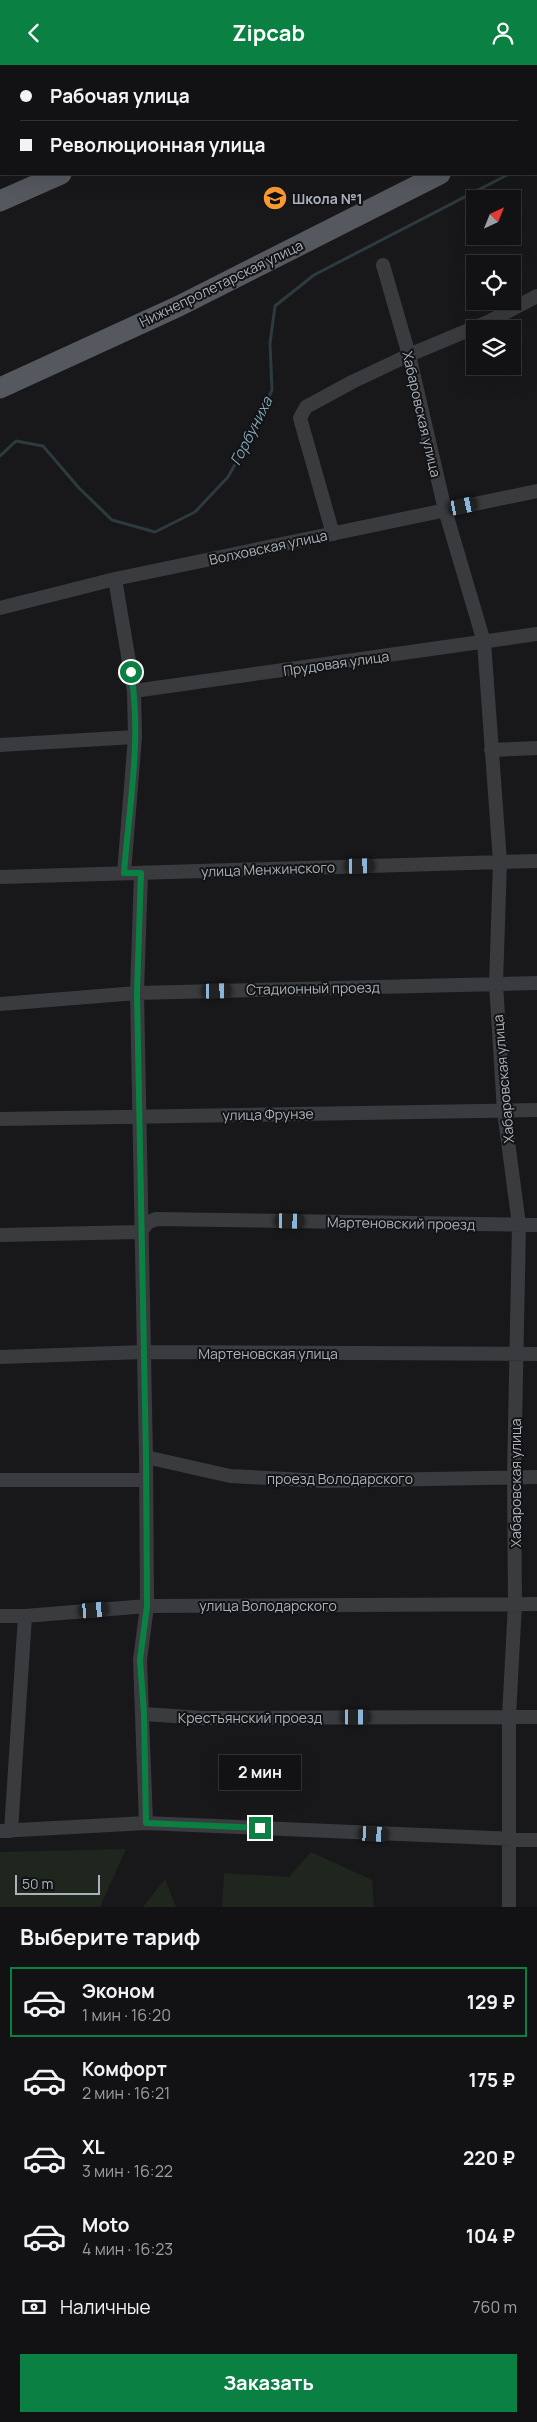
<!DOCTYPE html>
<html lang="ru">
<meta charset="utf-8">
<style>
:root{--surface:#121214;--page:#1f2022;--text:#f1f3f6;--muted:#9c9ea0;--line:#313234;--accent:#0b8043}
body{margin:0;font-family:Manrope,sans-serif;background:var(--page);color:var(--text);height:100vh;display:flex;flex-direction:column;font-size:19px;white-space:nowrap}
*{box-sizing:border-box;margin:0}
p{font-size:16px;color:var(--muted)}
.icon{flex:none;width:28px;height:28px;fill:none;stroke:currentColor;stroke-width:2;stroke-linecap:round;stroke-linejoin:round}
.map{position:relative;height:1842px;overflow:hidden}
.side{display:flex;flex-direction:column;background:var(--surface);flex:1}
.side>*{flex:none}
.hud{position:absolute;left:0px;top:0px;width:538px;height:110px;box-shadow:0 5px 20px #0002,0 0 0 1px var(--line);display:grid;align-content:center;height:110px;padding:0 20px;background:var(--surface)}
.needle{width:32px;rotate:43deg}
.buttons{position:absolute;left:466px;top:125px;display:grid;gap:10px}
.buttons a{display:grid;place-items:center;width:55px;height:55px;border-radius:0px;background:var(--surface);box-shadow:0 5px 20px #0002,0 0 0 1px var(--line);font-size:25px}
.scale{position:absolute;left:15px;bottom:12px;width:85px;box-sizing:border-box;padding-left:5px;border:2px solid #aab1ba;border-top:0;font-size:14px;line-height:18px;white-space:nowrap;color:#aab1ba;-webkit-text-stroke:4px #131315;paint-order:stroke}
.end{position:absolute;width:22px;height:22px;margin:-11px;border:6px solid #0b8043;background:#fff;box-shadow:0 0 0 2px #fff}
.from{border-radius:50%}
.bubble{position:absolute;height:35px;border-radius:0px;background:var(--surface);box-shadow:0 5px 20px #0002,0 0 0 1px var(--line);font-size:16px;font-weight:700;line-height:35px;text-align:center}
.car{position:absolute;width:15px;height:30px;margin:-15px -8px;border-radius:6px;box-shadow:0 0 4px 1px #0007;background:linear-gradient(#222 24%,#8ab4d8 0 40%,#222 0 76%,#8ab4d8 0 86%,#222 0)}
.hud b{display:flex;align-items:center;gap:18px;height:48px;font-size:19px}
.hud b+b{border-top:1px solid var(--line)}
.hud i{width:12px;height:12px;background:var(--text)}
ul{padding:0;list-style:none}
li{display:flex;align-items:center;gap:15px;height:70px;margin:0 10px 8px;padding:0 10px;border:2px solid transparent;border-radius:0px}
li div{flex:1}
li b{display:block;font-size:19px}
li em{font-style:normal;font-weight:700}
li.selected{border-color:var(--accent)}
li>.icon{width:45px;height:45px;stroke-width:1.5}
h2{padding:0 20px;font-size:22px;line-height:60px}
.pay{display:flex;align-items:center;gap:12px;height:55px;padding:0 20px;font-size:19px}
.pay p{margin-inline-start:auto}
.primary-button{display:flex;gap:10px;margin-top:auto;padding:10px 20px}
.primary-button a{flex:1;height:58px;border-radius:0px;background:var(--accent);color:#fff;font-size:20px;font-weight:700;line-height:58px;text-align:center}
header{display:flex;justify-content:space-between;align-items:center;height:65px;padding:0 20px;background:var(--accent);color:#fff;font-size:22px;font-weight:700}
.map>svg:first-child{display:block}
.green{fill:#1e261e}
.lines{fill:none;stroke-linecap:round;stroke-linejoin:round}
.stream{stroke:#2d3a3f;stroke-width:3}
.street{stroke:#393b3f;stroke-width:14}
.primary{stroke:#55585f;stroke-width:21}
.route{stroke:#0b8043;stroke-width:6}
.labels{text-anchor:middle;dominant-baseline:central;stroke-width:4;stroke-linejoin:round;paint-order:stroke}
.poi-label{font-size:14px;font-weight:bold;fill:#aab1ba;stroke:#131315;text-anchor:start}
.street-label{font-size:14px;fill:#aab1ba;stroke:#131315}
.water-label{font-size:15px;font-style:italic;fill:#80a5b6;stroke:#131315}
</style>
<header><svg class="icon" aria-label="back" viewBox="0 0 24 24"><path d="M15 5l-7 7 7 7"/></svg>Zipcab<svg class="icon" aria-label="person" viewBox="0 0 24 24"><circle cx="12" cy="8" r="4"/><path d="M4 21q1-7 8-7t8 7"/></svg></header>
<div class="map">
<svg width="537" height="1842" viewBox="0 0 537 1842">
<rect width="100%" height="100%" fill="#18181a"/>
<!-- green -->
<path class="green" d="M 126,1784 L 100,1842 L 0,1842 L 0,1787 Z
M 311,1787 L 372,1815 L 374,1842 L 222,1842 L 224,1808 L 289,1812 Z
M 165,1814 L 176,1842 L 143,1842 Z"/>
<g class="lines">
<!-- stream -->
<path class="stream" d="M 536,91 L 537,91
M 0,391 L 16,376 L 43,381 L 79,423 L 112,455 L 155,467 L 195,447 L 228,412 L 252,369 L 272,325 L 270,278 L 275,241 L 314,210 L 509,109"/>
<!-- street -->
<path class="street" d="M 383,200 L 409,290 L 445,445 L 484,577 L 500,797 L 496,919 L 504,1046 L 519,1160 L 514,1411 L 515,1539 L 509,1651 L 509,1842
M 333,469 L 300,353 L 306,342 L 352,317 L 409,290 L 488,257 L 537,231
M 115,514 L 134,626 L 135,672 L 124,808
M 0,543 L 115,514 L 537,426
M 134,626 L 537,569
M 0,680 L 135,672
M 491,685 L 537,683
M 141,808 L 137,928 L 146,1392 L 147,1541 L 140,1595 L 146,1758
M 0,812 L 537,796
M 0,939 L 137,928 L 537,918
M 0,1054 L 537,1045
M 0,1170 L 141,1167 L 147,1158 L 156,1154 L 537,1160
M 0,1292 L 144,1287 L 537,1289
M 146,1392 L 230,1411 L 324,1416 L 537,1412
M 0,1415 L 145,1415
M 0,1551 L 25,1551 L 147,1541 L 537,1539
M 144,1649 L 203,1653 L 537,1652
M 0,1766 L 146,1758 L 537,1775
M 11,1766 L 25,1551"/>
<!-- primary -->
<path class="primary" d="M 262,1 L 264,0
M 536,56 L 537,55
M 0,136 L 61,109
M 0,323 L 179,241 L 440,109"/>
</g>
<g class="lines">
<!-- route -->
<path class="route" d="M 131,607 C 142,673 129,742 124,808 L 141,808 L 137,928 L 146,1392 L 147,1541 L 140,1595 L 144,1649 L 146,1758 L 260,1763"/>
</g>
<!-- icons -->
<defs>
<g id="school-disc" transform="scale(1.25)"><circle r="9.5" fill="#f99931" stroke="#131315"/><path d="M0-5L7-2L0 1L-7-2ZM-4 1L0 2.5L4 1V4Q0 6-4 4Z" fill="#111"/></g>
</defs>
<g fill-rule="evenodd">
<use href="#school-disc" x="275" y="133"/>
</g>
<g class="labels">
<!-- poi labels -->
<g class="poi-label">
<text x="292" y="133">Школа №1</text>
</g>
<!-- street labels -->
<g class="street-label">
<text transform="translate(221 218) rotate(-26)">Нижнепролетарская улица</text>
<text transform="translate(422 349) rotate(77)">Хабаровская улица</text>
<text transform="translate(268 482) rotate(-12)">Волховская улица</text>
<text transform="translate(336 598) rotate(-8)">Прудовая улица</text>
<text transform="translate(268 804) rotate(-2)">улица Менжинского</text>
<text transform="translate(313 923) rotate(-1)">Стадионный проезд</text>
<text transform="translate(503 1014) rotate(-95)">Хабаровская улица</text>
<text transform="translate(268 1049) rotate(-1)">улица Фрунзе</text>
<text transform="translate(401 1158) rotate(1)">Мартеновский проезд</text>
<text x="268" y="1288">Мартеновская улица</text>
<text x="340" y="1413">проезд Володарского</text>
<text transform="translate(515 1418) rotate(-90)">Хабаровская улица</text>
<text x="268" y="1540">улица Володарского</text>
<text x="250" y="1652">Крестьянский проезд</text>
</g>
<!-- water labels -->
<g class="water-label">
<text transform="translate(251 366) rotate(-63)">Горбуниха</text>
</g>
</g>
</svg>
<div class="buttons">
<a><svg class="needle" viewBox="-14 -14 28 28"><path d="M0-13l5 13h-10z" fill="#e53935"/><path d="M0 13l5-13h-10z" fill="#9c9ea0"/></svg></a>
<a><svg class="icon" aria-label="locate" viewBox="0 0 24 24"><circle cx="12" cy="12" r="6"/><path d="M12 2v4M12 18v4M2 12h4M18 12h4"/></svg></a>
<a><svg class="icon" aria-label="layers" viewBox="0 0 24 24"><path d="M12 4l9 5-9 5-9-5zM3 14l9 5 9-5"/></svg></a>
</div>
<div class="scale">50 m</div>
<i class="end from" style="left:131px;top:607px"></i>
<i class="end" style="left:260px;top:1763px"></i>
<div class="bubble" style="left:219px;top:1690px;width:82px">2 мин</div>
<i class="car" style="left:463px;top:441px;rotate:78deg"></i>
<i class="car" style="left:360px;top:801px;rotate:89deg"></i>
<i class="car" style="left:217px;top:926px;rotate:89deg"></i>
<i class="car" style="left:290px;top:1156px;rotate:91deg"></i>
<i class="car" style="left:94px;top:1545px;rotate:85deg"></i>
<i class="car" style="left:356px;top:1652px;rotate:90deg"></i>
<i class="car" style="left:374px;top:1769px;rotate:93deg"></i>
<div class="hud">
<b><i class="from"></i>Рабочая улица</b>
<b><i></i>Революционная улица</b>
</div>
</div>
<section class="side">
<h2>Выберите тариф</h2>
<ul>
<li class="selected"><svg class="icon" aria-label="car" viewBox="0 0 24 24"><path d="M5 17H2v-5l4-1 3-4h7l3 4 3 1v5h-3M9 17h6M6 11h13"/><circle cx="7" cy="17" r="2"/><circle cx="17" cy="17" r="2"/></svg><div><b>Эконом</b><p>1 мин · 16:20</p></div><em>129 ₽</em></li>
<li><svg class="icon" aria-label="car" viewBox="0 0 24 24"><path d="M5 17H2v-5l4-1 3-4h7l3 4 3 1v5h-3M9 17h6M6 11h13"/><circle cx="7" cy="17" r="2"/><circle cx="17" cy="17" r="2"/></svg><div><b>Комфорт</b><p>2 мин · 16:21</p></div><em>175 ₽</em></li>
<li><svg class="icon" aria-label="car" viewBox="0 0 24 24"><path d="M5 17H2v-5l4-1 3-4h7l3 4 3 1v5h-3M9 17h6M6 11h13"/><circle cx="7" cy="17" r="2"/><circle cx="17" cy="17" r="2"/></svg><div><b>XL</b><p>3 мин · 16:22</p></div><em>220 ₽</em></li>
<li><svg class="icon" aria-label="car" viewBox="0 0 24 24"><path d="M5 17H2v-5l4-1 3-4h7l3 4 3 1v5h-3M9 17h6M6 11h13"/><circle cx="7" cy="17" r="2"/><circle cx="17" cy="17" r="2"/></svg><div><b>Moto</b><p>4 мин · 16:23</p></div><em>104 ₽</em></li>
</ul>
<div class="pay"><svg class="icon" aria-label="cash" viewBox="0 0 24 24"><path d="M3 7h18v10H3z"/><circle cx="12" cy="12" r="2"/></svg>Наличные<p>760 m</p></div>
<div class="primary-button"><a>Заказать</a></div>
</section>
